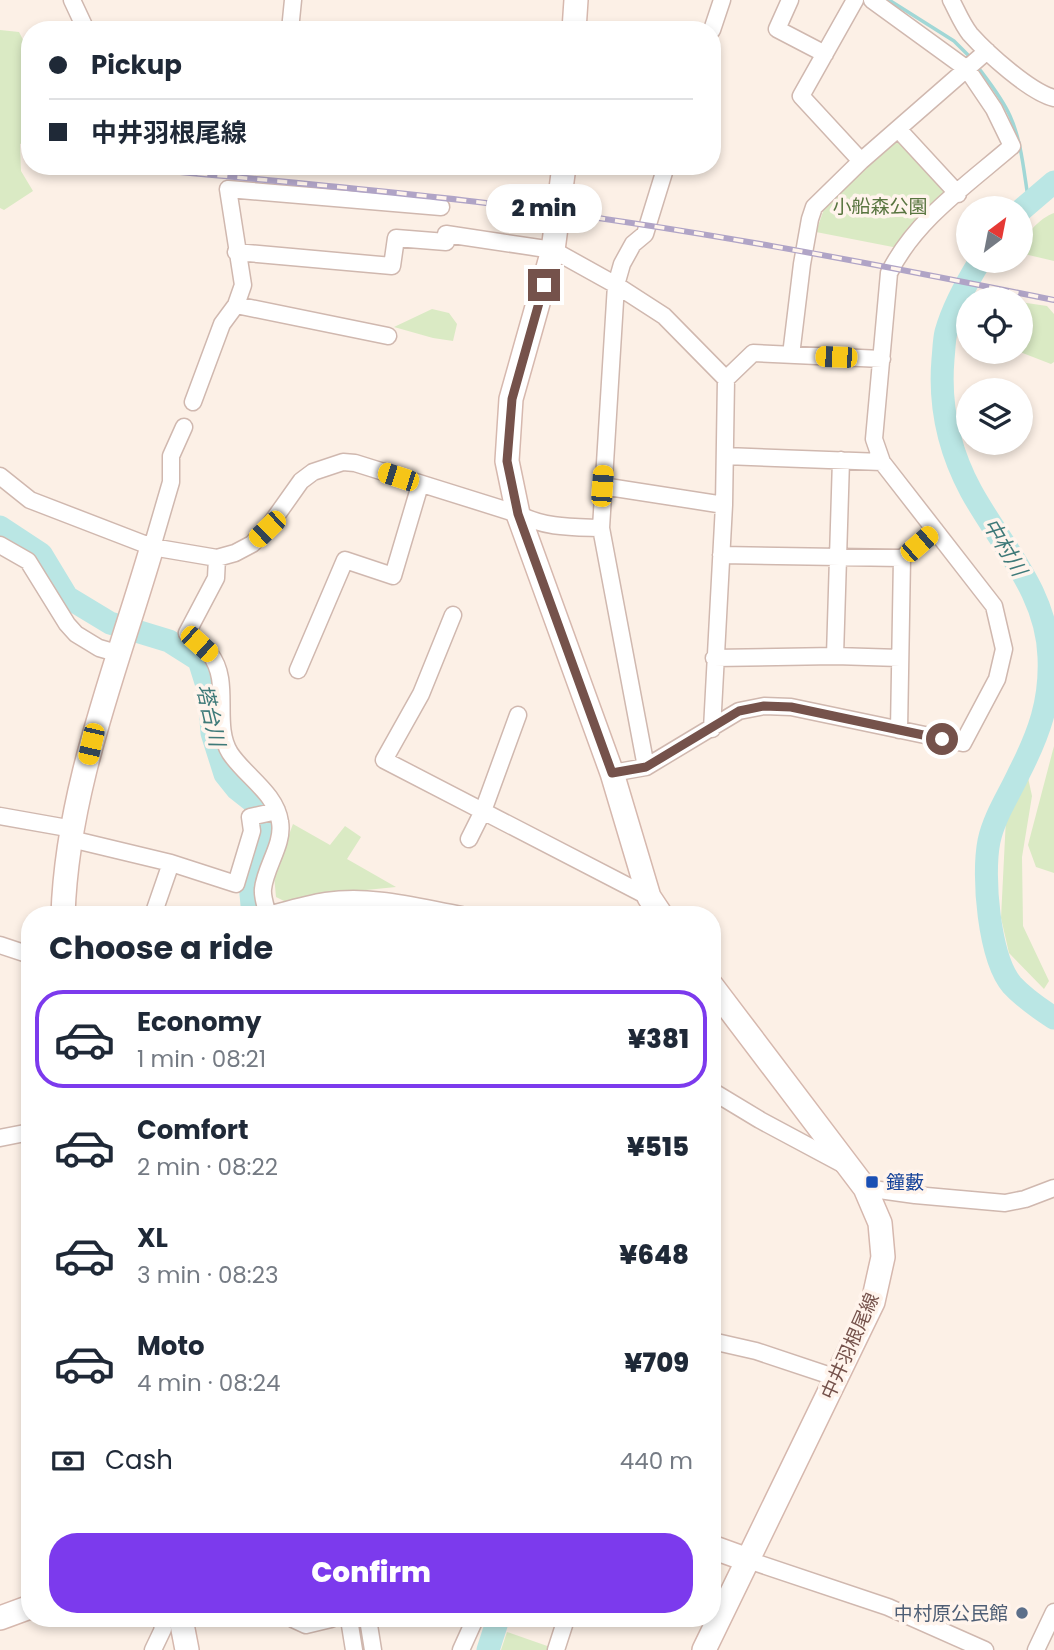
<!DOCTYPE html>
<meta charset="utf-8">
<style>
:root{--surface:#fff;--page:#f6f6f7;--text:#1f2937;--muted:#747a83;--line:#e0e1e3;--accent:#7c3aed}
body{margin:0;font-family:Poppins,"Noto Sans JP",sans-serif;background:var(--page);color:var(--text);height:100vh;display:flex;flex-direction:column;font-size:26px;white-space:nowrap}
*{box-sizing:border-box;margin:0}
p{font-size:23px;color:var(--muted)}
.icon{flex:none;width:38px;height:38px;fill:none;stroke:currentColor;stroke-width:2;stroke-linecap:round;stroke-linejoin:round}
.map{position:relative;flex:1;overflow:hidden}
.panel{position:absolute;left:21px;top:906px;width:700px;height:721px;display:flex;flex-direction:column;background:var(--surface);border-radius:28px;box-shadow:0 4px 10px #0003}
.panel>*{flex:none}
.top-card{position:absolute;left:21px;top:21px;width:700px;height:154px;border-radius:28px;box-shadow:0 4px 10px #0003;display:grid;align-content:center;height:154px;padding:0 28px;background:var(--surface)}
.needle{width:46px;rotate:32deg}
.fabs{position:absolute;left:956px;top:196px;display:grid;gap:14px}
.fabs a{display:grid;place-items:center;width:77px;height:77px;border-radius:50%;background:var(--surface);box-shadow:0 4px 10px #0003;font-size:35px}
.end{position:absolute;width:32px;height:32px;margin:-16px;border:9px solid #75524b;background:#fff;box-shadow:0 0 0 4px #fff}
.from{border-radius:50%}
.bubble{position:absolute;height:49px;border-radius:24px;background:var(--surface);box-shadow:0 4px 10px #0003;font-size:23px;font-weight:800;line-height:49px;text-align:center}
.car{position:absolute;width:21px;height:42px;margin:-21px -10px;border-radius:9px;box-shadow:0 0 5px 2px #0007;background:linear-gradient(#f5c518 24%,#345 0 40%,#f5c518 0 76%,#345 0 86%,#f5c518 0)}
.top-card b{display:flex;align-items:center;gap:24px;height:66px;font-size:26px}
.top-card b+b{border-top:2px solid var(--line)}
.top-card i{width:18px;height:18px;background:var(--text)}
ul{padding:0;list-style:none}
li{display:flex;align-items:center;gap:21px;height:98px;margin:0 14px 10px;padding:0 14px;border:4px solid transparent;border-radius:28px}
li div{flex:1}
li b{display:block;font-size:26px}
li em{font-style:normal;font-weight:800}
li.on{border-color:var(--accent)}
li>.icon{width:63px;height:63px;stroke-width:1.5}
h2{padding:0 28px;font-size:32px;line-height:84px}
.pay{display:flex;align-items:center;gap:18px;height:77px;padding:0 28px;font-size:26px}
.pay p{margin-inline-start:auto}
.action{display:flex;gap:14px;margin-top:auto;padding:14px 28px}
.action a{flex:1;height:80px;border-radius:28px;background:var(--accent);color:#fff;font-size:28px;font-weight:800;line-height:80px;text-align:center}
.map>svg:first-child{display:block}
.green{fill:#daeac4}
.lines{fill:none;stroke-linecap:round;stroke-linejoin:round}
.stream{stroke:#a1d7d6;stroke-width:3.5}
.river{stroke:#bae6e4;stroke-width:23}
.street-casing{stroke:#d0b8af;stroke-width:19}
.secondary-casing{stroke:#d6b8ae;stroke-width:26}
.street{stroke:#fff;stroke-width:16}
.secondary{stroke:#fff;stroke-width:23}
.rail-casing{stroke:#b0a4c6;stroke-width:6}
.rail{stroke:#fff4ec;stroke-width:3.5;stroke-dasharray:10;stroke-linecap:butt}
.route{stroke:#75524b;stroke-width:9}
.transit-dot{fill:#1a4fb4;stroke:#fff4ec;stroke-width:2.5}
.service-dot{fill:#5c6f8a;stroke:#fff4ec;stroke-width:2.5}
.labels{text-anchor:middle;dominant-baseline:central;stroke-width:7;stroke-linejoin:round;paint-order:stroke}
.park-label{font-size:19px;fill:#597540;stroke:#fff4ec}
.transit-label{font-size:19px;fill:#164399;stroke:#fff4ec;text-anchor:start}
.street-label{font-size:19px;fill:#75524b;stroke:#fff4ec}
.service-label{font-size:19px;fill:#4e5e75;stroke:#fff4ec;text-anchor:end}
.water-label{font-size:21px;font-style:italic;fill:#3f7a79;stroke:#fff4ec}
</style>
<div class="map">
<svg width="1054" height="1650" viewBox="0 0 1054 1650">
<rect width="100%" height="100%" fill="#fcf0e6"/>
<!-- green -->
<path class="green" d="M 0,30 L 19,32 L 30,53 L 30,140 L 20,144 L 21,171 L 33,191 L 4,210 L 0,208 Z
M 900,138 L 947,192 L 898,248 L 816,232 L 825,206 Z
M 1054,213 L 1054,261 L 1020,253 C 1020,238 1041,217 1054,213 Z
M 1020,302 L 1047,306 L 1054,314 L 1054,362 L 1051,364 L 1020,352 Z
M 432,309 L 449,313 L 457,324 L 453,341 L 433,338 L 394,327 Z
M 1054,746 L 1054,873 L 1036,867 L 1028,845 Z
M 1027,773 L 1032,796 L 1022,857 L 1023,926 L 1049,981 L 1044,989 L 1009,953 L 1001,918 L 1006,818 L 1014,794 Z
M 293,824 L 330,845 L 345,826 L 361,837 L 347,859 L 396,887 L 356,891 L 288,903 L 276,897 L 274,875 Z
M 507,1632 L 553,1648 L 552,1650 L 501,1650 Z"/>
<g class="lines">
<!-- stream -->
<path class="stream" d="M 889,0 L 954,41 L 972,59
M 977,66 C 989,82 1002,98 1010,116 C 1022,142 1024,175 1029,203"/>
<!-- river -->
<path class="river" d="M 1020,211 L 1054,182
M 980,261 C 967,282 953,307 946,332 C 944,340 944,350 943,359 C 939,406 949,450 971,491 C 1001,546 1047,591 1049,657 C 1051,701 1039,734 1019,773 C 1009,795 994,817 989,841 C 982,876 989,958 1012,985 C 1023,997 1040,1009 1054,1018
M 0,527 L 41,554 L 67,597 L 110,623 L 169,641 L 199,660 L 209,692 L 212,733 L 225,774 L 237,789 L 256,804 L 265,827 L 250,884 L 253,915
M 488,1650 L 498,1619"/>
<!-- street casing -->
<g class="street-casing">
<path id="street" d="M 72,0 L 86,30
M 790,0 L 777,29 L 825,54
M 855,0 L 801,96 L 861,161
M 951,0 C 957,11 962,24 970,34 C 987,53 1030,92 1054,98
M 290,30 L 293,0
M 712,30 L 722,0
M 898,129 L 958,194
M 446,234 L 553,250 L 616,285 L 664,316 L 726,379
M 236,252 L 392,266 L 396,238 L 446,242
M 236,305 L 388,336
M 791,355 L 802,264 L 810,219 L 814,207 L 861,161 L 987,51
M 193,402 L 222,324 L 236,305 L 243,285 L 228,189 L 441,207
M 725,456 L 882,462
M 0,476 L 30,500 L 152,547 L 217,558 L 235,553 L 252,544 L 267,529 L 301,481 L 313,472 L 343,462 L 355,463 L 518,514 C 545,528 572,527 601,528
M 602,486 L 724,505
M 0,545 L 28,561 L 67,624 L 76,634 L 99,648 L 120,654
M 152,547 L 171,482 L 171,456 L 184,427
M 721,555 L 902,558
M 217,558 L 216,578 L 187,633 C 194,640 204,646 210,654 C 232,682 212,724 230,753 C 245,776 276,793 280,822 C 284,844 265,867 263,889 C 262,897 266,907 268,915
M 453,615 L 421,694 L 384,760 L 649,897
M 835,656 L 841,460
M 714,658 L 835,656 L 900,658
M 298,670 L 345,560 L 393,576 L 420,485
M 712,729 L 724,505 L 726,379 L 753,353 L 882,359
M 899,730 L 902,558 L 935,530
M 646,767 L 601,528 L 616,285 L 622,264 L 633,244 L 645,234 L 666,166
M 612,773 L 646,767 L 739,711 L 764,706 L 791,707 L 963,743 L 997,679 L 1004,649 L 994,606 L 882,462 L 874,439 L 889,273 C 915,220 968,184 1012,146 L 994,109 L 967,69 L 872,0
M 0,816 L 73,829
M 71,839 L 171,863 L 236,884 L 252,831 L 250,817 L 277,811
M 469,839 L 483,811 L 518,715
M 153,915 L 171,863
M 268,915 C 287,910 307,904 326,901 C 372,894 417,907 462,915
M 0,945 L 30,955
M 712,1091 L 760,1120 L 844,1165
M 0,1138 L 30,1132
M 865,1188 L 915,1195 L 1005,1203 L 1025,1199 L 1054,1188
M 712,1341 L 756,1351 L 837,1378
M 748,1560 L 888,1607 L 985,1650
M 293,1619 L 306,1625 L 331,1619
M 349,1619 L 354,1650
M 368,1619 L 373,1650
M 153,1650 L 163,1629 L 161,1619
M 461,1650 L 475,1619
M 556,1650 L 566,1619
M 1036,1650 L 1054,1612"/>
</g>
<!-- secondary casing -->
<g class="secondary-casing">
<path id="secondary" d="M 574,30 L 576,0
M 564,166 L 553,250 L 511,399 L 507,461 L 518,514 L 612,773 L 649,897 L 661,915
M 63,915 C 67,789 117,667 152,547
M 712,1547 L 748,1560
M 0,1618 L 30,1607
M 181,1619 L 187,1650
M 704,1650 L 873,1302 L 883,1257 L 880,1223 L 865,1188 L 712,986"/>
</g>
<!-- street -->
<use href="#street" class="street"/>
<!-- secondary -->
<use href="#secondary" class="secondary"/>
<!-- rail casing -->
<g class="rail-casing">
<path id="rail" d="M 118,166 C 240,178 364,188 486,203 C 677,226 866,262 1054,300"/>
</g>
<!-- rail -->
<use href="#rail" class="rail"/>
</g>
<g class="lines">
<!-- route -->
<path class="route" d="M 544,285 L 512,399 L 507,461 L 518,514 L 612,773 L 646,767 L 739,711 L 764,706 L 791,707 L 942,739"/>
</g>
<!-- markers -->
<rect class="transit-dot" x="865" y="1175" width="14" height="14" rx="3.5"/>
<circle class="service-dot" cx="1022" cy="1613" r="7"/>
<g class="labels">
<!-- park labels -->
<g class="park-label">
<text x="880" y="206">小船森公園</text>
</g>
<!-- transit labels -->
<g class="transit-label">
<text x="886" y="1182">鐘藪</text>
</g>
<!-- street labels -->
<g class="street-label">
<text transform="translate(850 1346) rotate(-66)">中井羽根尾線</text>
</g>
<!-- service labels -->
<g class="service-label">
<text x="1008" y="1613">中村原公民館</text>
</g>
<!-- water labels -->
<g class="water-label">
<text transform="translate(1005 547) rotate(59)">中村川</text>
<text transform="translate(211 715) rotate(77)">塔台川</text>
</g>
</g>
</svg>
<div class="fabs">
<a><svg class="needle" viewBox="-14 -14 28 28"><path d="M0-13l5 13h-10z" fill="#e53935"/><path d="M0 13l5-13h-10z" fill="#747a83"/></svg></a>
<a><svg class="icon" aria-label="locate" viewBox="0 0 24 24"><circle cx="12" cy="12" r="6"/><path d="M12 2v4M12 18v4M2 12h4M18 12h4"/></svg></a>
<a><svg class="icon" aria-label="layers" viewBox="0 0 24 24"><path d="M12 4l9 5-9 5-9-5zM3 14l9 5 9-5"/></svg></a>
</div>
<i class="end from" style="left:942px;top:739px"></i>
<i class="end" style="left:544px;top:285px"></i>
<div class="bubble" style="left:486px;top:184px;width:116px">2 min</div>
<i class="car" style="left:836px;top:357px;rotate:272deg"></i>
<i class="car" style="left:398px;top:477px;rotate:288deg"></i>
<i class="car" style="left:602px;top:486px;rotate:4deg"></i>
<i class="car" style="left:267px;top:529px;rotate:226deg"></i>
<i class="car" style="left:919px;top:544px;rotate:49deg"></i>
<i class="car" style="left:199px;top:644px;rotate:132deg"></i>
<i class="car" style="left:91px;top:744px;rotate:193deg"></i>
<div class="top-card">
<b><i class="from"></i>Pickup</b>
<b><i></i>中井羽根尾線</b>
</div>
<section class="panel">
<h2>Choose a ride</h2>
<ul>
<li class="on"><svg class="icon" aria-label="car" viewBox="0 0 24 24"><path d="M5 17H2v-5l4-1 3-4h7l3 4 3 1v5h-3M9 17h6M6 11h13"/><circle cx="7" cy="17" r="2"/><circle cx="17" cy="17" r="2"/></svg><div><b>Economy</b><p>1 min · 08:21</p></div><em>¥381</em></li>
<li><svg class="icon" aria-label="car" viewBox="0 0 24 24"><path d="M5 17H2v-5l4-1 3-4h7l3 4 3 1v5h-3M9 17h6M6 11h13"/><circle cx="7" cy="17" r="2"/><circle cx="17" cy="17" r="2"/></svg><div><b>Comfort</b><p>2 min · 08:22</p></div><em>¥515</em></li>
<li><svg class="icon" aria-label="car" viewBox="0 0 24 24"><path d="M5 17H2v-5l4-1 3-4h7l3 4 3 1v5h-3M9 17h6M6 11h13"/><circle cx="7" cy="17" r="2"/><circle cx="17" cy="17" r="2"/></svg><div><b>XL</b><p>3 min · 08:23</p></div><em>¥648</em></li>
<li><svg class="icon" aria-label="car" viewBox="0 0 24 24"><path d="M5 17H2v-5l4-1 3-4h7l3 4 3 1v5h-3M9 17h6M6 11h13"/><circle cx="7" cy="17" r="2"/><circle cx="17" cy="17" r="2"/></svg><div><b>Moto</b><p>4 min · 08:24</p></div><em>¥709</em></li>
</ul>
<div class="pay"><svg class="icon" aria-label="cash" viewBox="0 0 24 24"><path d="M3 7h18v10H3z"/><circle cx="12" cy="12" r="2"/></svg>Cash<p>440 m</p></div>
<div class="action"><a>Confirm</a></div>
</section>
</div>
